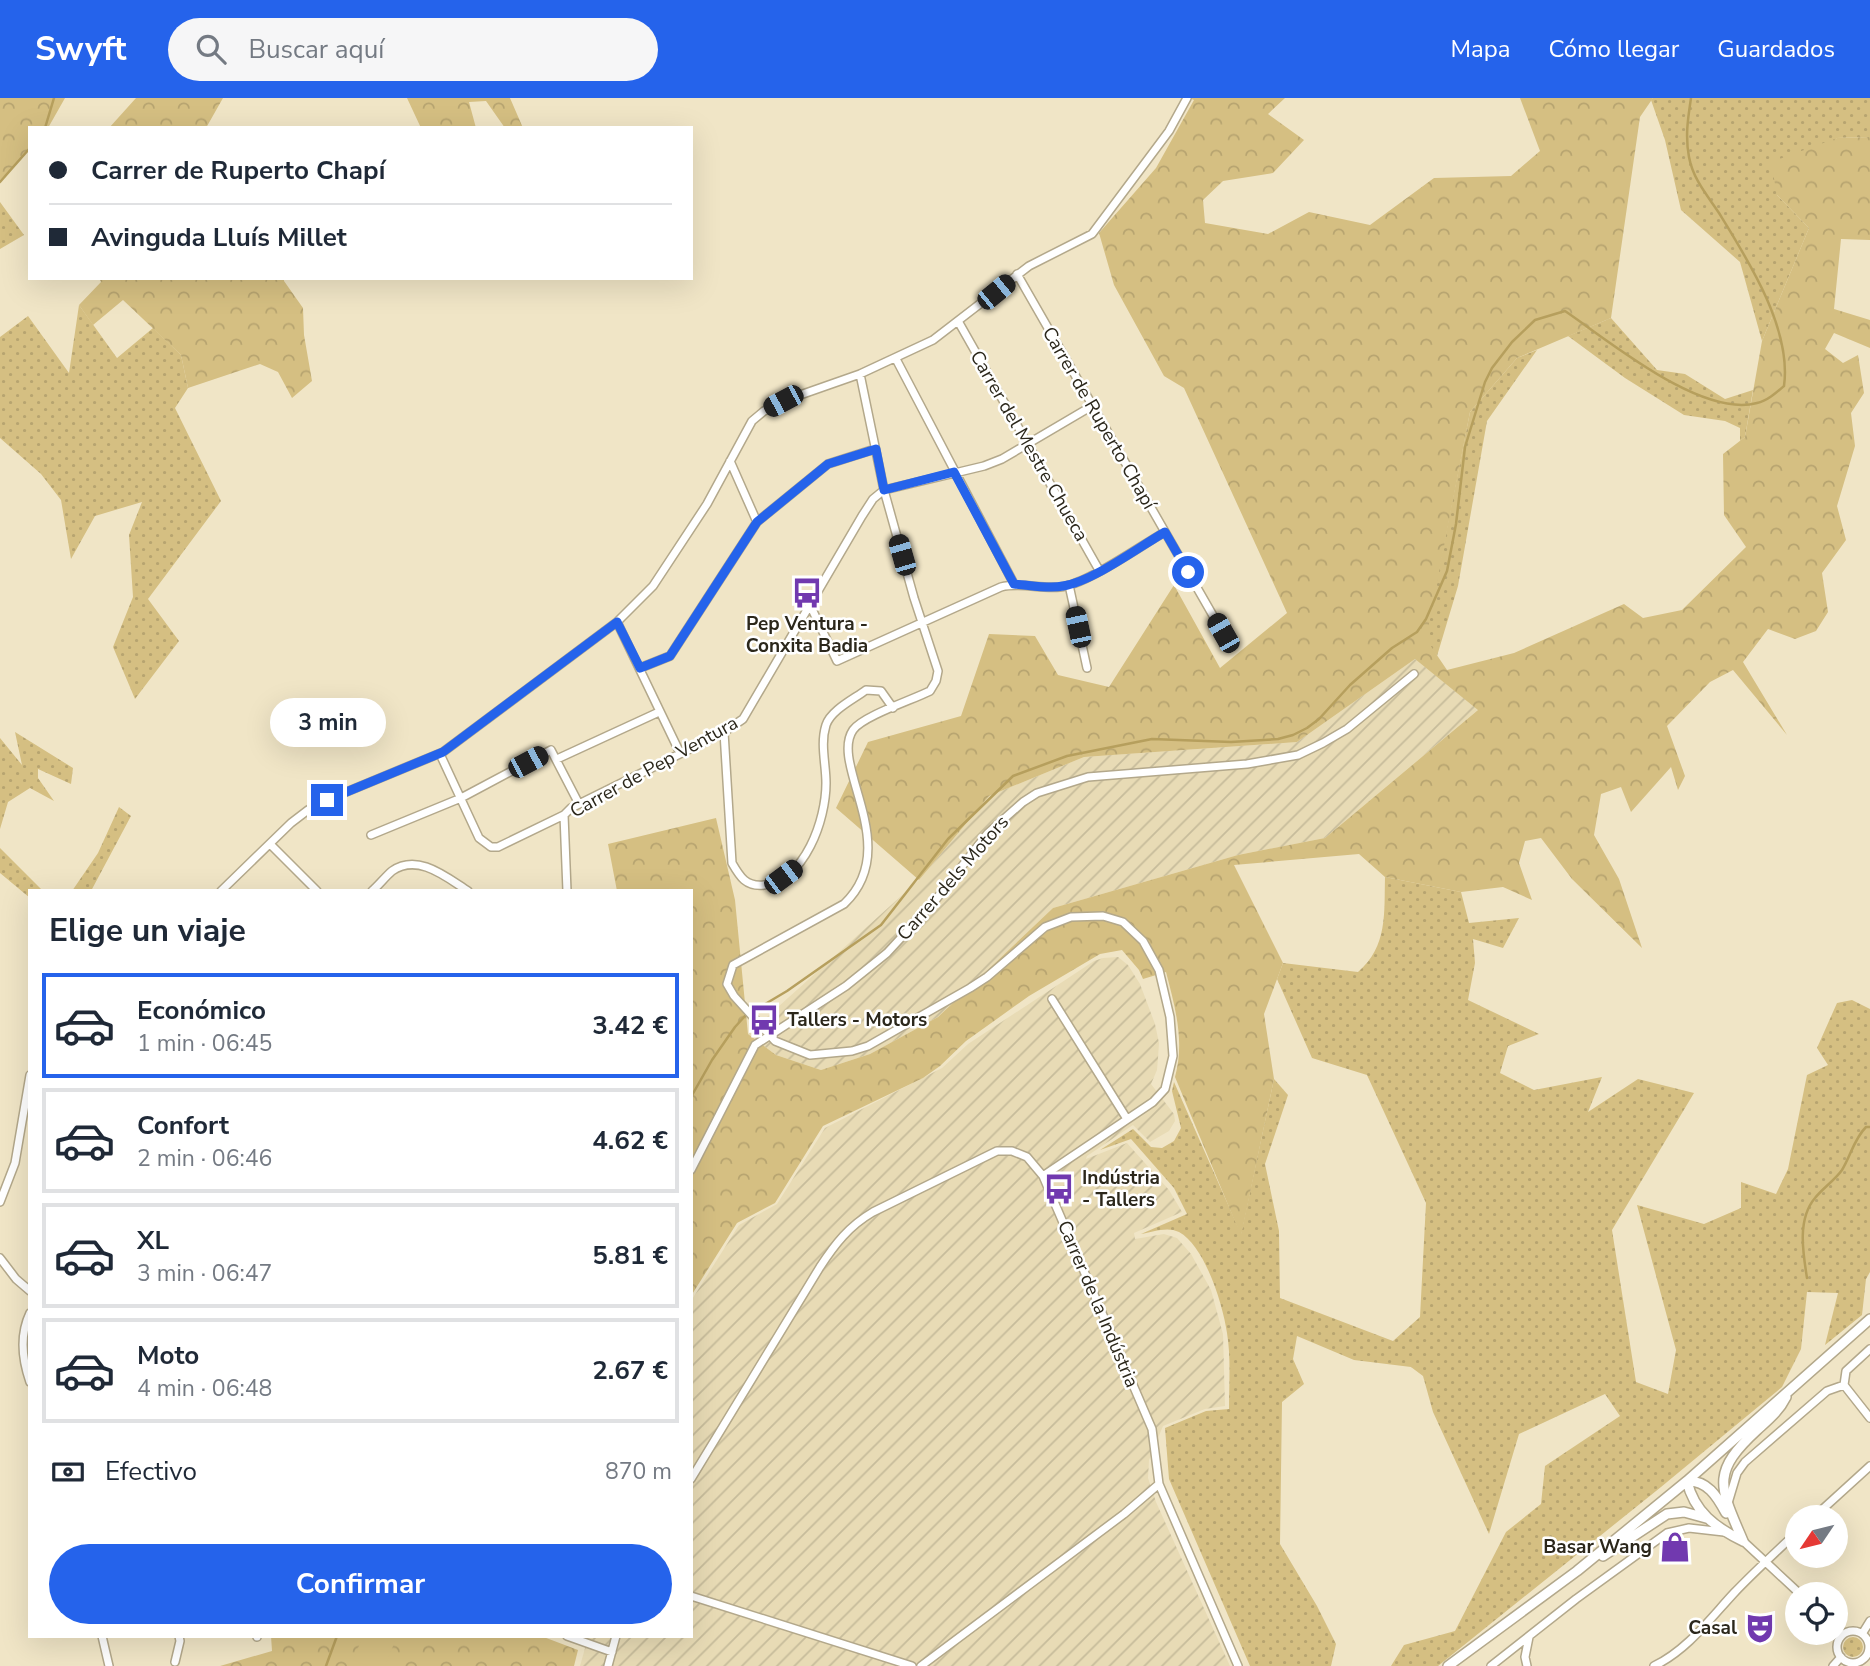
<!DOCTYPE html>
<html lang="es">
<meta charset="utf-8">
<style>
:root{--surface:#fff;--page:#f6f6f7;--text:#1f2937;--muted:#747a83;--line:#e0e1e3;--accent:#2563eb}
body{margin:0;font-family:"Nunito Sans",sans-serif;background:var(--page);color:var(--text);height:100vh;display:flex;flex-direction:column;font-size:26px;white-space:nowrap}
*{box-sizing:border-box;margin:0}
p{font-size:23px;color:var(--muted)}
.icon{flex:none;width:38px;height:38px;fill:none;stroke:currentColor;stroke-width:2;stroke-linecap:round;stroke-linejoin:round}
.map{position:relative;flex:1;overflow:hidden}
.details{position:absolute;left:28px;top:791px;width:665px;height:749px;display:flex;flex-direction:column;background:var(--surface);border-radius:0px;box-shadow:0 7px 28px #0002}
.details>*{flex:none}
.top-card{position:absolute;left:28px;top:28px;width:665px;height:154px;border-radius:0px;box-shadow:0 7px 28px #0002;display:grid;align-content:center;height:154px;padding:0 21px;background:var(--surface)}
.needle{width:46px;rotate:235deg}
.buttons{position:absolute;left:1785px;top:1407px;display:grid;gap:14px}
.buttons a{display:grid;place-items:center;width:63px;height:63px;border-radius:50%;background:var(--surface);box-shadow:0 7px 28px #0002;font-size:35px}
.end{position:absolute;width:32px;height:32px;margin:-16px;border:9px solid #2563eb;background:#fff;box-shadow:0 0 0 4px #fff}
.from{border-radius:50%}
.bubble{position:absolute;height:49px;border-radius:24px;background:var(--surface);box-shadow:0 7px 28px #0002;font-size:23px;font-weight:700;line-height:49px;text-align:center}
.car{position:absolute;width:21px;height:42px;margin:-21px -10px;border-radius:9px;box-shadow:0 0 5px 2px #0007;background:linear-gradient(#222 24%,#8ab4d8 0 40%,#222 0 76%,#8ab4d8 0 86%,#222 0)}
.top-card b{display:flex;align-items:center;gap:24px;height:66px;font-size:26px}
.top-card b+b{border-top:2px solid var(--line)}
.top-card i{width:18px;height:18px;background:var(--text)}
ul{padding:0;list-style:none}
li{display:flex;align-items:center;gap:21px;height:105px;margin:0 14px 10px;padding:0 7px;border:4px solid var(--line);border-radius:0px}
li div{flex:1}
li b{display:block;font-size:26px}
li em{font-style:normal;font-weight:700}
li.current{border-color:var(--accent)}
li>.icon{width:63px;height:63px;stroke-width:1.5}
h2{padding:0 21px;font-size:32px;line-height:84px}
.pay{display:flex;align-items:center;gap:18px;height:77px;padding:0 21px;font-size:26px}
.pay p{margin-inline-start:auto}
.cta{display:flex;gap:14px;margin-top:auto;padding:14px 21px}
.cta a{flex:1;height:80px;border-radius:42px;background:var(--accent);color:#fff;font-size:28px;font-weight:700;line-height:80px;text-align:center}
header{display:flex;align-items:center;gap:42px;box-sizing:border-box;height:98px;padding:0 35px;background:var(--accent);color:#fff}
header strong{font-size:33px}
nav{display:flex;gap:38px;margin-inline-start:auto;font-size:24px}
.search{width:490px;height:63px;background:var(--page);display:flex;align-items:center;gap:18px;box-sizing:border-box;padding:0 24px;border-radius:38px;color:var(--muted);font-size:26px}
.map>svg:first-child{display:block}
.industrial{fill:url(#industrial-furrows)}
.grass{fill:url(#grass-dots)}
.forest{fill:url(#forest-crowns)}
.park{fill:#d5bf82}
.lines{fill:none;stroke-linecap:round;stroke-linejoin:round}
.stream{stroke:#b69f5d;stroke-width:2.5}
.minor-casing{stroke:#b3a88b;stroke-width:10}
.tertiary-casing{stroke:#b3a88b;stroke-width:12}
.minor{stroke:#fff;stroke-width:7}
.tertiary{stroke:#fff;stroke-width:9}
.route{stroke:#2563eb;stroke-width:9}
.labels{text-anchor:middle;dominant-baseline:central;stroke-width:5;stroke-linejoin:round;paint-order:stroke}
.street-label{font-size:19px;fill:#2b271b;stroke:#fff}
.poi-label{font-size:19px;font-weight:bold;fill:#2b271b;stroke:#fff;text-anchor:start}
</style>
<header>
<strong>Swyft</strong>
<div class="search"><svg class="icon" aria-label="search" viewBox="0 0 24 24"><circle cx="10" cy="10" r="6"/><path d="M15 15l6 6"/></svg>Buscar aquí</div>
<nav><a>Mapa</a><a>Cómo llegar</a><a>Guardados</a></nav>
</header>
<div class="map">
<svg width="1870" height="1568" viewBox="0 0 1870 1568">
<defs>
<pattern id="industrial-furrows" width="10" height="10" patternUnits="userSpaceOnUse" patternTransform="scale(1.75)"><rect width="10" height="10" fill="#e8dbb5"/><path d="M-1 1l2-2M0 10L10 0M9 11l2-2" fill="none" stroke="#c7bc9b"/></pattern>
<pattern id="grass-dots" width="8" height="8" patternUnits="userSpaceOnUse" patternTransform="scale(1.75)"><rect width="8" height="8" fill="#d5bf82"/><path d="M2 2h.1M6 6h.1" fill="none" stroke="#b7a470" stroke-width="1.8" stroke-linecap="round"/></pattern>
<pattern id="forest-crowns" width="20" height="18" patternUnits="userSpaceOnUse" patternTransform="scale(1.75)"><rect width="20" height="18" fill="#d5bf82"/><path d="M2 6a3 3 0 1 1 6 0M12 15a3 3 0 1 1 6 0" fill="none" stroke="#b7a470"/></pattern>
</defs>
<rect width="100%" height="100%" fill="#f0e5c6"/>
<!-- industrial -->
<path class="industrial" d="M 1415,561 L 1479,611 L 1325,740 L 1238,757 L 1053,810 L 938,919 L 870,956 L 821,972 L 776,957 L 748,936 L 919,782 L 989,698 L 1084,659 L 1297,644 Z
M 1118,859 L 1128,867 L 1140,886 L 1155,926 L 1159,945 L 1158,960 L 1157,972 L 1151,986 L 1174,1016 L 1175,1023 L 1169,1033 L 1150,1044 L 1133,1027 L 1087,1058 L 1086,1061 L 1127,1045 L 1169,1092 L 1182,1114 L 1134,1135 L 1135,1141 L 1164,1136 L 1177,1140 L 1191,1156 L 1211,1192 L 1223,1236 L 1225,1308 L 1205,1311 L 1163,1328 L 1149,1362 L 1148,1380 L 1156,1404 L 1230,1568 L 580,1568 L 587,1543 L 576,1538 L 691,1538 L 691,1203 L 739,1127 L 777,1106 L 825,1030 L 942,970 L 968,946 L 1094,863 L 1103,860 Z"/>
<!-- grass -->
<path class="grass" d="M 1653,0 L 1870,0 L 1870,39 L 1837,40 L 1777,97 L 1809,130 L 1762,243 L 1740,164 L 1681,112 L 1665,42 L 1651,2 Z
M 0,104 L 24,137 L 0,151 Z
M 79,207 L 117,260 L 153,230 L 181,257 L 188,290 L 175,310 L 221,403 L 148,501 L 179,543 L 135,601 L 113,549 L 133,499 L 129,437 L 142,404 L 95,418 L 71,461 L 61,402 L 41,376 L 0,340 L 0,239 L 28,218 L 69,275 Z
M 1611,220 L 1657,272 L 1685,276 L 1725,301 L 1753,292 L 1745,339 L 1740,343 L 1740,330 L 1725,323 L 1684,317 L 1625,280 L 1568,238 Z
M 1537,252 L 1487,323 L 1458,488 L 1437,558 L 1425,541 L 1470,314 L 1517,260 Z
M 15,634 L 73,670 L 71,686 L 38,671 L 38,680 L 54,703 L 30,690 L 8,704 L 0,731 L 0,640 L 22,667 Z
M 119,709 L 131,718 L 91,793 L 72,793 L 98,755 Z
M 0,750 L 43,793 L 30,793 L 30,800 L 0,775 Z
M 1385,779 L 1461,794 L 1469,825 L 1519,820 L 1503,850 L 1473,841 L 1475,865 L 1468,902 L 1539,936 L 1508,948 L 1500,975 L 1534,992 L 1602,979 L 1588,1014 L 1638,981 L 1694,995 L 1612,1132 L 1636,1284 L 1668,1296 L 1676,1252 L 1637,1107 L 1704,1126 L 1741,1110 L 1741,1084 L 1776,1096 L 1788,1071 L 1807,977 L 1828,967 L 1817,950 L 1837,905 L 1852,902 L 1870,911 L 1870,1174 L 1866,1181 L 1862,1217 L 1825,1247 L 1838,1195 L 1807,1194 L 1801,1251 L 1782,1289 L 1661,1389 L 1438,1568 L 1391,1568 L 1404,1547 L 1455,1533 L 1506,1434 L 1541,1406 L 1545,1368 L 1620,1318 L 1605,1296 L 1519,1336 L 1489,1436 L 1433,1314 L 1423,1278 L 1411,1269 L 1354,1262 L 1297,1238 L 1293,1261 L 1304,1286 L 1282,1304 L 1280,1446 L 1317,1508 L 1336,1546 L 1331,1568 L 1250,1568 L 1169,1381 L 1165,1330 L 1206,1313 L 1229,1311 C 1229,1286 1231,1259 1227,1235 C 1223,1207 1205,1148 1179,1134 C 1167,1128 1153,1134 1141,1136 L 1187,1116 L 1174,1090 L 1131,1041 L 1100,1052 L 1133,1031 L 1151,1049 L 1162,1050 L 1174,1043 L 1181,1030 L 1172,993 L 1174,984 L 1241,1136 L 1274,981 L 1288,997 L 1265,1066 L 1279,1133 L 1280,1200 L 1393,1243 L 1420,1219 L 1426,1105 L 1367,977 L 1312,960 L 1277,881 L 1283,865 L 1358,874 C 1388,848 1384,815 1385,779 Z
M1843 1549a10 10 0 1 1 20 0a10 10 0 1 1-20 0Z"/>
<!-- forest -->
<path class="forest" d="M 0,0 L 65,0 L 48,30 L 30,30 L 30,51 L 0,82 Z
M 136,0 L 223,0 L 206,30 L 109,30 Z
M 407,0 L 510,0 L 523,30 L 505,30 L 486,3 L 469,4 L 476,30 L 421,30 Z
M 1189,0 L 1285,0 L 1268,16 L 1304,42 L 1273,75 L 1223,83 L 1203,102 L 1205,125 L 1268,136 L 1309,114 L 1370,127 L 1434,80 L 1511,78 L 1540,53 L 1520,0 L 1653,0 L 1640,19 L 1611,220 L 1517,260 L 1470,314 L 1426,541 L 1447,572 L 1514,555 L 1624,506 L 1643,520 L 1682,512 L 1746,449 L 1724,417 L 1723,356 L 1745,339 L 1762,243 L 1809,130 L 1777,97 L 1771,64 L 1837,40 L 1870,39 L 1870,142 L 1841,141 L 1834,211 L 1870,222 L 1870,250 L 1834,235 L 1825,251 L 1843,265 L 1858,257 L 1864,295 L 1851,315 L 1855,348 L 1837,408 L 1846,442 L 1822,475 L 1828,514 L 1816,533 L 1795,541 L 1768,531 L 1743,564 L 1787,637 L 1733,572 L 1710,584 L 1667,628 L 1685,678 L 1678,692 L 1671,669 L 1631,714 L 1621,689 L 1601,696 L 1594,737 L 1619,781 L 1642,850 L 1572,781 L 1541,740 L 1525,743 L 1519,765 L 1532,802 L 1503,789 L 1461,794 L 1385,779 L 1359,756 L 1234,767 L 1283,865 L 1264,916 L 1274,981 L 1241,1138 L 1175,979 C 1185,943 1175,909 1166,874 L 1143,881 L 1139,872 L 1122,852 L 1100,856 L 1029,898 L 966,943 L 940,968 L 923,980 L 823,1028 L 775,1105 L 737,1125 L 691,1198 L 691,793 L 617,793 L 608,746 L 716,720 L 735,802 L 748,936 L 776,957 L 821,972 L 870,956 L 938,919 L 1053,810 L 1238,757 L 1325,740 L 1478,612 L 1415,561 L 1297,644 L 1084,659 L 989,698 L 919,782 L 836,710 L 868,644 L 961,618 L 989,536 L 1035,538 L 1058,577 L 1109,589 L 1174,487 L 1220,570 L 1287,515 L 1184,290 L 1164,278 L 1114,187 L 1099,135 L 1156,70 L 1194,2 Z
M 99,180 L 284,180 L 284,183 L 303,210 L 304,237 L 312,283 L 292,300 L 278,274 L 260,266 L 188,290 L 181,257 L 123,202 L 93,227 L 79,207 L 101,184 Z
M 271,1538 L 541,1538 L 578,1552 L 574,1568 L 220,1568 L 272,1553 Z"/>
<!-- park -->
<path class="park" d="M 363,1538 L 397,1538 L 385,1568 L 368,1568 L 353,1562 Z"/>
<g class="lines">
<!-- stream -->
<path class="stream" d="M 45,30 L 54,0
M 0,84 L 30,50
M 691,999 L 712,962 L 735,929 L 745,918 L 787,893 L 881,827 L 948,741 L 1013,678 L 1067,658 L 1152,641 L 1231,644 L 1278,641 L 1293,637 L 1307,630 L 1319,621 L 1350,587 L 1392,550 L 1417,534 L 1426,521 L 1447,473 L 1456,426 L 1465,349 L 1485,284 L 1492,270 L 1512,244 L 1535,222 L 1565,213 C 1608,242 1701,320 1757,305 C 1767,303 1776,295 1784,288 C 1792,231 1748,162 1719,115 C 1707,97 1693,81 1689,59 C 1685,38 1688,20 1691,0
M 1807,1180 C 1803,1155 1797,1121 1815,1100 C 1823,1090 1835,1082 1842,1072 C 1851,1057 1854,1041 1866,1029 L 1870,1029
M 326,1568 L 337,1538"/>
<!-- minor casing -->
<g class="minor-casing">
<path id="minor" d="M 1017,176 L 1223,535
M 958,223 L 1099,472
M 896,261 L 1014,486
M 860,276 L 884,392 L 914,500 L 938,573 L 936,583 L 930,593 C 912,602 863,618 853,632 C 829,667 904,749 844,806 L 733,867 L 727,886 L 734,898 L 775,943 L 810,957 L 852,953 L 868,948 L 970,890 L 987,879 L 1045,829 L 1071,819 L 1103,818 L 1123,824 L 1143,843 L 1159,872 L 1170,919 L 1173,958 L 1165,991 L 1153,1004 L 1043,1078
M 730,363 L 757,424
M 1069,487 L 1087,570
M 810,507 L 837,563 L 1001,489 C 1021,484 1039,491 1060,489 C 1086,487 1140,448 1165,434
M 617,524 L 680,655
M 640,570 L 670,558 L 757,424 L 828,366 L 875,351
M 724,634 L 732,765 C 740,779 746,789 764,787 C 805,782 826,722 826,685 C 826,666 820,646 826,627 C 831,612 854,601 866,592 L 881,593 L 893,610
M 440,656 L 479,740 L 491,749 L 498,749 L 564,717
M 557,661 L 659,614
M 371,737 L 461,700 L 551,652 L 579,706
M 270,746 L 317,793
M 221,793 L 291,725 L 308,712 L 327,702 L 443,654 L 617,524 L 653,488 L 707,406 L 752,323 L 764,313 L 783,303 L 860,276 L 933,242 L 1029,168 L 1092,136 L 1169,33 L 1187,0
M 372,793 C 379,787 385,779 392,773 C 418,755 446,779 468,793
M 567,793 L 564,717 L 571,710 L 724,634 L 743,621 L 862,418 L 873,401 L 884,392 L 984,368 L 1002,361 L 1092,308
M 1052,901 L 1127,1021
M 691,1072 L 755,947 L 846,888 L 887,855 L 934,804 L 988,735 L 1023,704 L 1037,695 L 1088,679 L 1247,666 L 1298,657 L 1323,645 L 1347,631 L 1414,576
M 0,1104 L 15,1065 L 30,977
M 0,1160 L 16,1181 L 30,1193
M 30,1215 C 19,1238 22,1261 30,1284
M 1844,1287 L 1846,1273 L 1870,1251
M 1844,1287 L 1870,1320
M 691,1381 L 820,1169 C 835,1146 849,1128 873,1114 L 997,1053 L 1012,1053 L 1027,1059 L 1043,1078 L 1152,1331 L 1159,1386 L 1238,1568
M 1728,1405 L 1737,1375 L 1745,1364 L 1827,1293 L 1844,1287
M 1814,1419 L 1870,1368
M 1743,1443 L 1800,1496
M 691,1498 L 912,1568
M1837 1549a16 16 0 1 1 32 0a16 16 0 1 1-32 0Z
M 1862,1536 L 1870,1523
M 102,1538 L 109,1568
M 257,1538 L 257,1539
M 567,1538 L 612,1554
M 175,1564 L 180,1543 L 179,1538
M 608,1568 L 616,1538
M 921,1568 L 1124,1416 L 1159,1386
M 1491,1568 L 1576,1501 L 1667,1435 L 1689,1430 L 1724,1434
M 1527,1568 L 1525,1559 L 1529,1539
M 1654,1568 C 1687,1552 1709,1522 1734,1495 C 1754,1474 1776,1454 1797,1434
M 1833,1568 L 1841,1559"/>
</g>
<!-- tertiary casing -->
<g class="tertiary-casing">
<path id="tertiary" d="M 1687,1383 C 1707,1382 1717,1398 1726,1415
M 1687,1383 C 1694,1414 1716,1430 1743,1443
M 1743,1443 C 1720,1389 1710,1375 1757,1332 C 1769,1321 1779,1313 1786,1299
M 1603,1458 L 1667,1416 L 1684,1414 L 1706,1420
M 1448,1568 L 1577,1473 L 1687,1383 L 1870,1221"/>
</g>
<!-- minor -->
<use href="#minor" class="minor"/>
<!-- tertiary -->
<use href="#tertiary" class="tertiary"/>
</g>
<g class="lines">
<!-- route -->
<path class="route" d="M 327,702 L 443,654 L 617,524 L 640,570 L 670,558 L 757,424 L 828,366 L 876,351 L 884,392 L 954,374 L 1014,486 C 1030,487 1048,491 1063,488 C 1092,484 1139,449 1165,434 L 1188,474"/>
</g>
<!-- icons -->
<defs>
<g id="bus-bare" transform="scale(2.415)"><path d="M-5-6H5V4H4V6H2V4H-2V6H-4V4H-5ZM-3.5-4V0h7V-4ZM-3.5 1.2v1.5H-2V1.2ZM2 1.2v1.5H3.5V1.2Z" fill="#7139af" stroke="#fff" stroke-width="2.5" paint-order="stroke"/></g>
<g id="shop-bare" transform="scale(2.415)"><path d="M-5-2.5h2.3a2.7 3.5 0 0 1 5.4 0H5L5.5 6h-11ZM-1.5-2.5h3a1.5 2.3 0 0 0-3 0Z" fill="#7139af" stroke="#fff" stroke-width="2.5" paint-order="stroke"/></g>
<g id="theatre-bare" transform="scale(2.415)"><path d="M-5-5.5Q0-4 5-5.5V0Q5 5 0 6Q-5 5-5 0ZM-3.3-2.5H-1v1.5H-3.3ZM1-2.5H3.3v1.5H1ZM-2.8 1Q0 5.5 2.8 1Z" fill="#7139af" stroke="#fff" stroke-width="2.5" paint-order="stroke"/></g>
</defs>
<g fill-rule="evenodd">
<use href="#bus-bare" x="807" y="495"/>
<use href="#bus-bare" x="764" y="922"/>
<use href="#bus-bare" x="1059" y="1091"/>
<use href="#shop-bare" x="1675" y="1449"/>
<use href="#theatre-bare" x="1760" y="1530"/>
</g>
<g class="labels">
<!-- street labels -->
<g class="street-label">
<text transform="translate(1099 320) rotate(60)">Carrer de Ruperto Chapí</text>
<text transform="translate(1029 348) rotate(60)">Carrer del Mestre Chueca</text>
<text transform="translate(654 669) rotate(-29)">Carrer de Pep Ventura</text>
<text transform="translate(953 780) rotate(-49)">Carrer dels Motors</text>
<text transform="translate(1098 1206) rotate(67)">Carrer de la Indústria</text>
</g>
<!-- poi labels -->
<g class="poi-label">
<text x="807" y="526" text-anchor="middle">Pep Ventura -<tspan x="807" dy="22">Conxita Badia</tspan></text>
<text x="787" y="922">Tallers - Motors</text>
<text x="1082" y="1080">Indústria<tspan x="1082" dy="22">- Tallers</tspan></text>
<text x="1652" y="1449" text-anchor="end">Basar Wang</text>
<text x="1737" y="1530" text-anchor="end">Casal</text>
</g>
</g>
</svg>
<div class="buttons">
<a><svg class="needle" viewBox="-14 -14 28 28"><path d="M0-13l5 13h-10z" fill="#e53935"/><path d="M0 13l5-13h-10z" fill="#747a83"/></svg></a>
<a><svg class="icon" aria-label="locate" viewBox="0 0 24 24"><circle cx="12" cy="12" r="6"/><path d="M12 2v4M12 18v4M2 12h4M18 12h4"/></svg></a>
</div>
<i class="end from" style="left:1188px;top:474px"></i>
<i class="end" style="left:327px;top:702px"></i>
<div class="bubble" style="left:270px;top:600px;width:116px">3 min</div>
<i class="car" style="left:996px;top:194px;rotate:51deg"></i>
<i class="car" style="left:783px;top:303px;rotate:242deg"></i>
<i class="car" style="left:902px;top:457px;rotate:344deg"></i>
<i class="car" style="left:1078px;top:529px;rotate:348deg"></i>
<i class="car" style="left:1223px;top:535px;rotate:330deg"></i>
<i class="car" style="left:528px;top:664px;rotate:62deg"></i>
<i class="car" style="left:783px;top:779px;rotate:53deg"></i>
<div class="top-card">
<b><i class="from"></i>Carrer de Ruperto Chapí</b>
<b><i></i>Avinguda Lluís Millet</b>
</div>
<section class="details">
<h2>Elige un viaje</h2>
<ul>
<li class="current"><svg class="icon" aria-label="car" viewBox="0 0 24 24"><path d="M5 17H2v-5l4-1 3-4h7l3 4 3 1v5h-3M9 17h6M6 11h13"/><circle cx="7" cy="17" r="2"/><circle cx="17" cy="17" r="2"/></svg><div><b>Económico</b><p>1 min · 06:45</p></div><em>3.42 €</em></li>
<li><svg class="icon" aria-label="car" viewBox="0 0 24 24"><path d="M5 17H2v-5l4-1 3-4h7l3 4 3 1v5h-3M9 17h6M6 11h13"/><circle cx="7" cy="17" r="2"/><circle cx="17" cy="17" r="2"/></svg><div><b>Confort</b><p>2 min · 06:46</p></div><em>4.62 €</em></li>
<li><svg class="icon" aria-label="car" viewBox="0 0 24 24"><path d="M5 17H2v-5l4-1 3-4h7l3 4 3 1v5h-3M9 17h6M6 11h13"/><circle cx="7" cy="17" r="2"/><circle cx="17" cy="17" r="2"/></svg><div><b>XL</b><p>3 min · 06:47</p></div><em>5.81 €</em></li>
<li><svg class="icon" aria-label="car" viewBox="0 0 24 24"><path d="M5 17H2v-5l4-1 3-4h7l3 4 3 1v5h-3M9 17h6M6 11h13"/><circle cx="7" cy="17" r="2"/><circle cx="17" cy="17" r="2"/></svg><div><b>Moto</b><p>4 min · 06:48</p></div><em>2.67 €</em></li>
</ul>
<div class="pay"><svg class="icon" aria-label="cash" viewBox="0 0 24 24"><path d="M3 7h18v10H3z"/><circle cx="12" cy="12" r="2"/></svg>Efectivo<p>870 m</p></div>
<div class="cta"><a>Confirmar</a></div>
</section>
</div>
